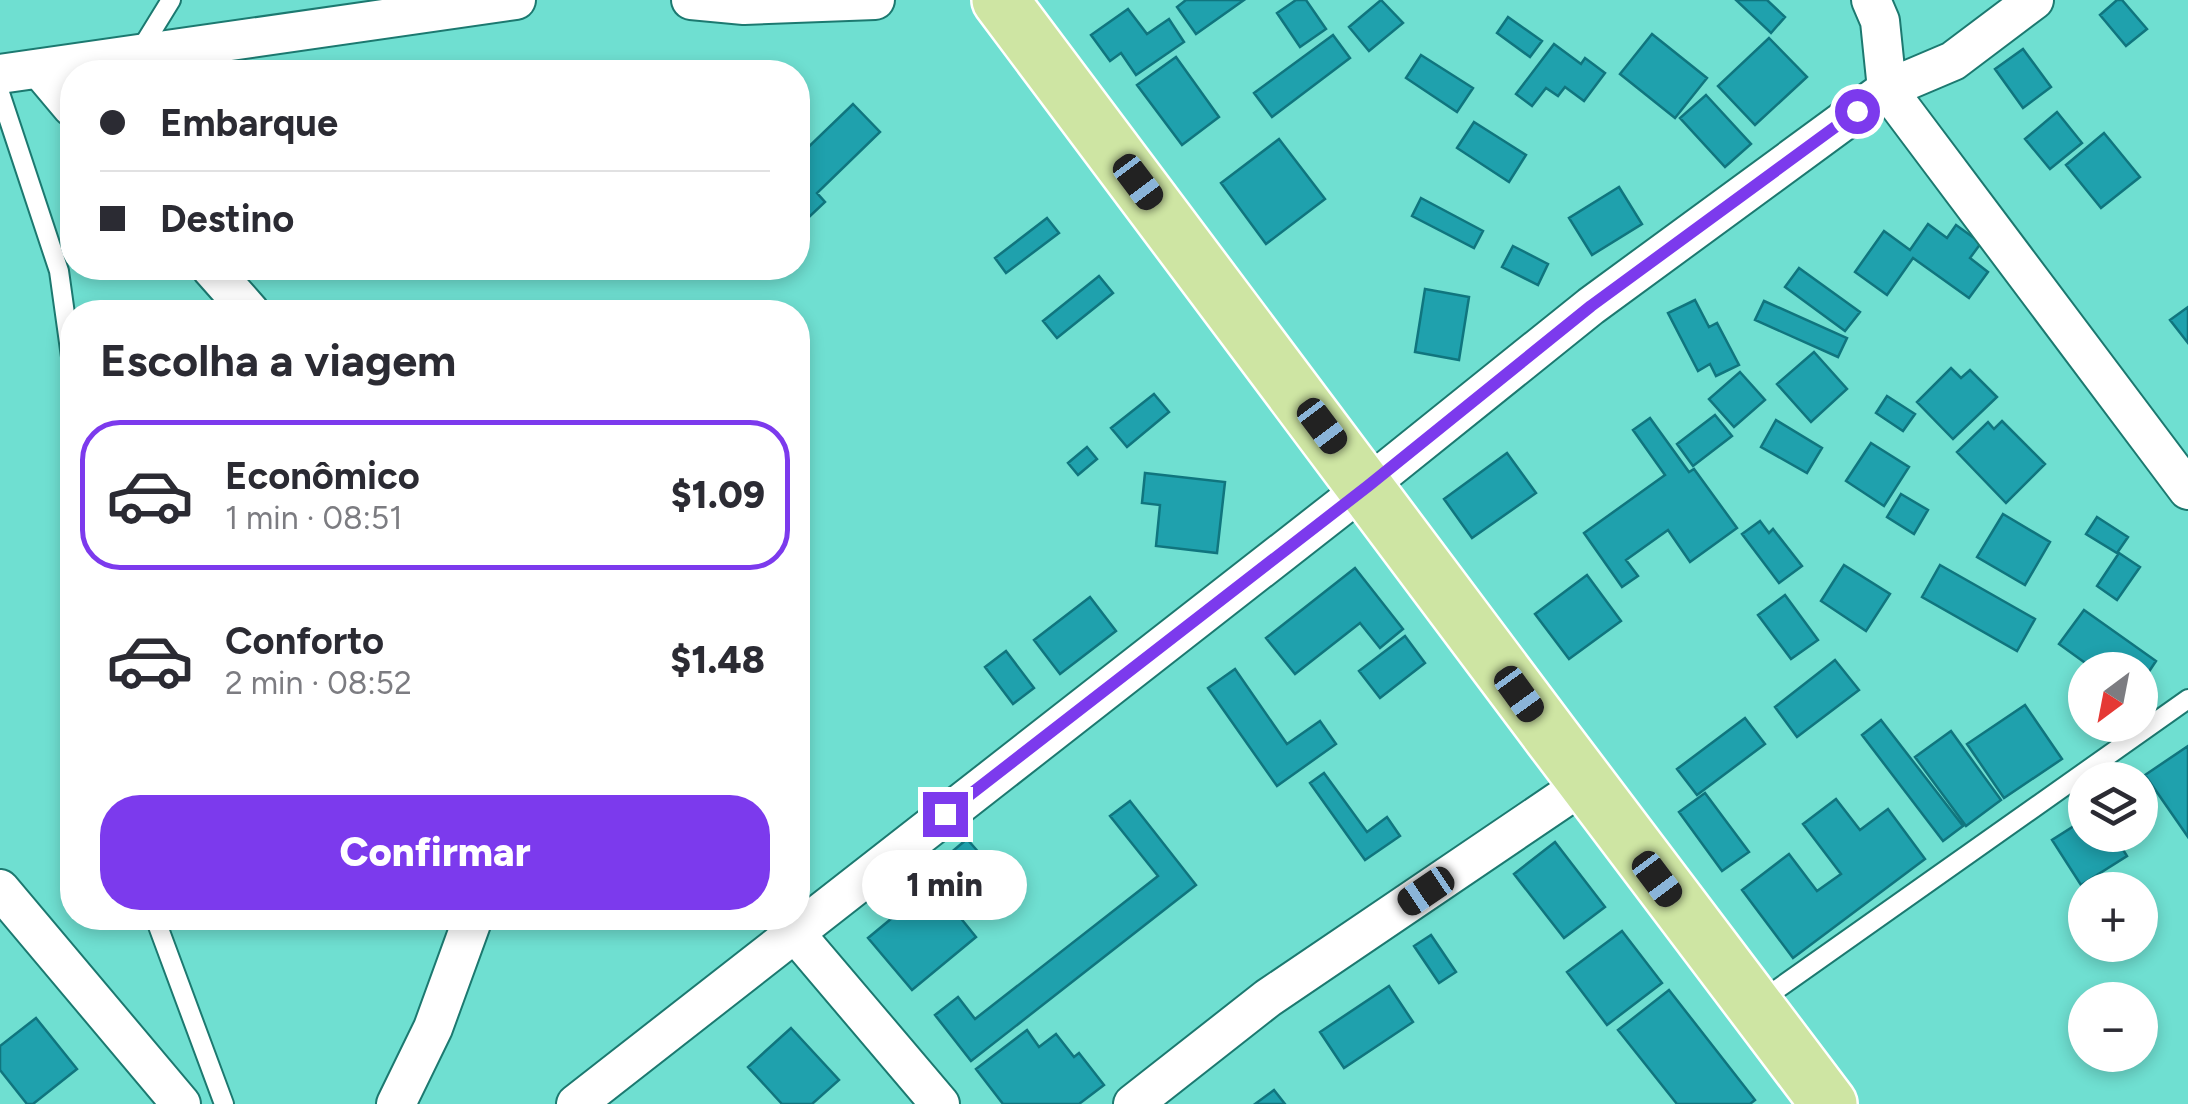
<!DOCTYPE html>
<html lang="pt">
<meta charset="utf-8">
<style>
:root{--surface:#fff;--page:#f2f2f3;--text:#2b2b33;--muted:#7c7c81;--line:#e1e1e2;--accent:#7c3aed}
body{margin:0;font-family:Figtree,sans-serif;background:var(--page);color:var(--text);height:100vh;display:flex;flex-direction:column;font-size:38px;white-space:nowrap}
*{box-sizing:border-box;margin:0}
p{font-size:32px;color:var(--muted)}
.icon{flex:none;width:55px;height:55px;fill:none;stroke:currentColor;stroke-width:2;stroke-linecap:round;stroke-linejoin:round}
.map{position:relative;flex:1;overflow:hidden}
.drawer{position:absolute;left:60px;top:300px;width:750px;height:630px;display:flex;flex-direction:column;background:var(--surface);border-radius:40px;box-shadow:0 5px 15px #0003}
.drawer>*{flex:none}
.hud{position:absolute;left:60px;top:60px;width:750px;height:220px;border-radius:40px;box-shadow:0 5px 15px #0003;display:grid;align-content:center;height:220px;padding:0 40px;background:var(--surface)}
.needle{width:65px;rotate:212deg}
.buttons{position:absolute;left:2068px;top:652px;display:grid;gap:20px}
.buttons a{display:grid;place-items:center;width:90px;height:90px;border-radius:50%;background:var(--surface);box-shadow:0 5px 15px #0003;font-size:50px}
.end{position:absolute;width:45px;height:45px;margin:-22px;border:12px solid #7c3aed;background:#fff;box-shadow:0 0 0 5px #fff}
.from{border-radius:50%}
.bubble{position:absolute;height:70px;border-radius:35px;background:var(--surface);box-shadow:0 5px 15px #0003;font-size:32px;font-weight:800;line-height:70px;text-align:center}
.car{position:absolute;width:30px;height:60px;margin:-30px -15px;border-radius:12px;box-shadow:0 0 8px 2px #0007;background:linear-gradient(#222 24%,#8ab4d8 0 40%,#222 0 76%,#8ab4d8 0 86%,#222 0)}
.hud b{display:flex;align-items:center;gap:35px;height:95px;font-size:38px}
.hud b+b{border-top:2px solid var(--line)}
.hud i{width:25px;height:25px;background:var(--text)}
ul{padding:0;list-style:none}
li{display:flex;align-items:center;gap:30px;height:150px;margin:0 20px 15px;padding:0 20px;border:5px solid transparent;border-radius:40px}
li div{flex:1}
li b{display:block;font-size:38px}
li em{font-style:normal;font-weight:800}
li.selected{border-color:var(--accent)}
li>.icon{width:90px;height:90px;stroke-width:1.5}
h2{padding:0 40px;font-size:45px;line-height:120px}
.cta{display:flex;gap:20px;margin-top:auto;padding:20px 40px}
.cta a{flex:1;height:115px;border-radius:40px;background:var(--accent);color:#fff;font-size:40px;font-weight:800;line-height:115px;text-align:center}
.map>svg:first-child{display:block}
.building{fill:#1fa1ad;stroke:#10757e;stroke-width:2.5}
.lines{fill:none;stroke-linecap:round;stroke-linejoin:round}
.service-casing{stroke:#1c7970;stroke-width:22}
.minor-casing{stroke:#1c7970;stroke-width:42}
.primary-casing{stroke:#fff;stroke-width:60}
.service{stroke:#fff;stroke-width:18}
.minor{stroke:#fff;stroke-width:38}
.primary{stroke:#cee5a3;stroke-width:55}
.route{stroke:#7c3aed;stroke-width:12}
</style>
<div class="map">
<svg width="2188" height="1104" viewBox="0 0 2188 1104">
<rect width="100%" height="100%" fill="#6fdfd1"/>
<!-- building -->
<path class="building" d="M 1186,0 L 1244,0 L 1196,34 L 1177,7 Z
M 1296,0 L 1306,0 L 1326,29 L 1300,47 L 1277,13 Z
M 1381,0 L 1403,23 L 1369,51 L 1349,27 Z
M 1736,0 L 1767,0 L 1785,17 L 1771,33 Z
M 2117,0 L 2122,0 L 2147,29 L 2126,46 L 2100,15 Z
M 1128,9 L 1147,34 L 1169,19 L 1184,42 L 1136,75 L 1121,53 L 1110,61 L 1091,35 Z
M 1508,17 L 1542,41 L 1530,57 L 1497,33 Z
M 1652,34 L 1707,78 L 1675,118 L 1620,74 Z
M 1333,35 L 1350,58 L 1272,117 L 1254,93 Z
M 1769,38 L 1807,77 L 1755,125 L 1718,86 Z
M 1554,44 L 1581,64 L 1585,58 L 1605,73 L 1584,101 L 1565,87 L 1558,96 L 1546,88 L 1532,106 L 1516,94 Z
M 2023,49 L 2051,87 L 2023,108 L 1995,69 Z
M 1421,55 L 1473,88 L 1457,112 L 1406,78 Z
M 1176,57 L 1219,117 L 1182,145 L 1137,85 Z
M 1706,95 L 1751,144 L 1725,167 L 1680,118 Z
M 853,104 L 880,132 L 817,193 L 825,202 L 808,218 L 798,207 L 798,157 Z
M 2057,112 L 2082,143 L 2050,169 L 2025,139 Z
M 1474,122 L 1526,155 L 1509,182 L 1457,148 Z
M 2104,133 L 2140,177 L 2101,208 L 2066,165 Z
M 1279,139 L 1325,199 L 1266,244 L 1221,183 Z
M 1619,187 L 1642,224 L 1592,255 L 1569,218 Z
M 1421,198 L 1483,231 L 1474,248 L 1412,216 Z
M 1047,218 L 1059,233 L 1006,273 L 995,258 Z
M 1928,224 L 1947,238 L 1956,225 L 1981,243 L 1970,258 L 1988,272 L 1969,298 L 1913,258 L 1887,295 L 1855,272 L 1884,231 L 1910,250 Z
M 1513,246 L 1548,264 L 1538,285 L 1502,267 Z
M 1799,268 L 1860,312 L 1845,331 L 1785,287 Z
M 1099,276 L 1113,293 L 1057,338 L 1043,321 Z
M 1425,289 L 1469,297 L 1459,360 L 1415,352 Z
M 1695,300 L 1709,327 L 1717,323 L 1739,365 L 1716,376 L 1710,364 L 1698,371 L 1668,313 Z
M 1764,301 L 1847,338 L 1838,357 L 1755,320 Z
M 2188,307 L 2188,343 L 2170,320 Z
M 1814,352 L 1847,389 L 1811,422 L 1777,384 Z
M 1951,368 L 1961,378 L 1970,370 L 1997,397 L 1953,439 L 1917,402 Z
M 1740,372 L 1765,400 L 1734,427 L 1709,399 Z
M 1154,394 L 1169,412 L 1127,447 L 1111,428 Z
M 1887,396 L 1915,414 L 1903,431 L 1876,413 Z
M 1715,415 L 1732,436 L 1693,466 L 1677,444 Z
M 1650,418 L 1689,472 L 1694,469 L 1737,528 L 1690,562 L 1668,530 L 1626,560 L 1638,576 L 1622,587 L 1584,533 L 1665,475 L 1633,430 Z
M 1776,420 L 1822,448 L 1807,473 L 1761,447 Z
M 2002,421 L 2045,464 L 2006,503 L 1957,452 L 1988,422 L 1994,429 Z
M 1871,443 L 1909,467 L 1884,506 L 1846,481 Z
M 1087,447 L 1097,459 L 1078,475 L 1068,463 Z
M 1507,453 L 1536,493 L 1472,538 L 1444,499 Z
M 1145,473 L 1225,482 L 1217,553 L 1156,546 L 1160,505 L 1142,503 Z
M 1901,494 L 1928,510 L 1914,534 L 1887,517 Z
M 2003,514 L 2050,542 L 2025,585 L 1977,557 Z
M 2097,517 L 2128,537 L 2117,553 L 2086,534 Z
M 1760,521 L 1769,533 L 1773,529 L 1802,566 L 1779,583 L 1742,534 Z
M 2119,553 L 2140,567 L 2117,600 L 2097,586 Z
M 1844,565 L 1890,594 L 1866,631 L 1821,601 Z
M 1940,565 L 2035,619 L 2017,651 L 1922,597 Z
M 1355,568 L 1403,629 L 1380,648 L 1360,623 L 1295,674 L 1266,638 Z
M 1587,575 L 1621,621 L 1569,659 L 1535,614 Z
M 1785,595 L 1818,640 L 1791,659 L 1758,615 Z
M 1090,597 L 1116,631 L 1060,674 L 1034,640 Z
M 2084,610 L 2156,661 L 2140,685 L 2140,670 L 2095,670 L 2059,644 Z
M 1405,636 L 1425,663 L 1380,698 L 1359,671 Z
M 1006,651 L 1034,688 L 1013,704 L 985,667 Z
M 1835,660 L 1859,690 L 1797,737 L 1775,707 Z
M 1235,669 L 1287,744 L 1320,721 L 1336,744 L 1277,786 L 1208,688 Z
M 2025,705 L 2062,759 L 2004,798 L 1967,744 Z
M 1745,718 L 1765,744 L 1697,795 L 1677,769 Z
M 1881,720 L 1963,826 L 1943,841 L 1862,735 Z
M 1951,731 L 2001,800 L 1966,826 L 1915,757 Z
M 2188,746 L 2188,837 L 2145,775 Z
M 1324,773 L 1367,832 L 1387,817 L 1400,836 L 1365,860 L 1310,783 Z
M 1705,793 L 1749,852 L 1722,871 L 1679,812 Z
M 1836,799 L 1860,830 L 1888,809 L 1925,859 L 1793,958 L 1742,890 L 1789,854 L 1817,891 L 1841,874 L 1803,824 Z
M 1130,801 L 1196,885 L 971,1061 L 935,1015 L 958,997 L 975,1019 L 1158,876 L 1110,816 Z
M 2085,819 L 2085,835 L 2114,835 L 2127,856 L 2081,885 L 2052,840 Z
M 967,839 L 981,855 L 955,877 L 941,861 Z
M 1555,842 L 1605,907 L 1564,938 L 1514,874 Z
M 933,884 L 976,937 L 912,990 L 868,938 Z
M 1622,931 L 1662,983 L 1607,1025 L 1567,972 Z
M 1431,935 L 1456,972 L 1439,983 L 1414,946 Z
M 1389,986 L 1413,1022 L 1344,1068 L 1320,1032 Z
M 1669,990 L 1755,1100 L 1750,1104 L 1677,1104 L 1618,1030 Z
M 36,1018 L 77,1069 L 33,1104 L 27,1104 L 0,1070 L 0,1046 Z
M 791,1028 L 839,1080 L 812,1104 L 782,1104 L 748,1067 Z
M 1027,1030 L 1039,1047 L 1056,1034 L 1074,1057 L 1079,1053 L 1104,1085 L 1079,1104 L 1003,1104 L 976,1069 Z
M 1274,1090 L 1285,1104 L 1255,1104 Z"/>
<g class="lines">
<!-- service casing -->
<g class="service-casing">
<path id="service" d="M 139,52 L 171,0
M 0,93 L 59,271 L 72,364
M 155,918 L 224,1104
M 1759,1002 L 2188,699"/>
</g>
<!-- minor casing -->
<g class="minor-casing">
<path id="minor" d="M 691,0 L 744,5 L 875,0
M 1871,0 L 1880,21 L 1887,89 L 2188,490
M 40,69 L 72,107
M 0,74 L 516,0
M 211,268 L 250,312
M 0,889 L 181,1104
M 782,918 L 940,1104
M 396,1104 L 433,1028 L 473,918
M 576,1104 L 1367,486 L 1591,306 L 1887,89 L 1953,61 L 2034,0
M 1133,1104 L 1268,998 L 1584,784"/>
</g>
<!-- primary casing -->
<g class="primary-casing">
<path id="primary" d="M 1000,0 C 1277,367 1550,738 1829,1104"/>
</g>
<!-- service -->
<use href="#service" class="service"/>
<!-- minor -->
<use href="#minor" class="minor"/>
<!-- primary -->
<use href="#primary" class="primary"/>
</g>
<g class="lines">
<!-- route -->
<path class="route" d="M 945,814 L 1368,486 L 1591,306 L 1857,111"/>
</g>
</svg>
<div class="buttons">
<a><svg class="needle" viewBox="-14 -14 28 28"><path d="M0-13l5 13h-10z" fill="#e53935"/><path d="M0 13l5-13h-10z" fill="#7c7c81"/></svg></a>
<a><svg class="icon" aria-label="layers" viewBox="0 0 24 24"><path d="M12 4l9 5-9 5-9-5zM3 14l9 5 9-5"/></svg></a>
<a>+</a>
<a>−</a>
</div>
<i class="end from" style="left:1857px;top:111px"></i>
<i class="end" style="left:945px;top:814px"></i>
<div class="bubble" style="left:862px;top:850px;width:165px">1 min</div>
<i class="car" style="left:1138px;top:182px;rotate:143deg"></i>
<i class="car" style="left:1322px;top:426px;rotate:143deg"></i>
<i class="car" style="left:1519px;top:694px;rotate:144deg"></i>
<i class="car" style="left:1657px;top:879px;rotate:143deg"></i>
<i class="car" style="left:1426px;top:891px;rotate:236deg"></i>
<div class="hud">
<b><i class="from"></i>Embarque</b>
<b><i></i>Destino</b>
</div>
<section class="drawer">
<h2>Escolha a viagem</h2>
<ul>
<li class="selected"><svg class="icon" aria-label="car" viewBox="0 0 24 24"><path d="M5 17H2v-5l4-1 3-4h7l3 4 3 1v5h-3M9 17h6M6 11h13"/><circle cx="7" cy="17" r="2"/><circle cx="17" cy="17" r="2"/></svg><div><b>Econômico</b><p>1 min · 08:51</p></div><em>$1.09</em></li>
<li><svg class="icon" aria-label="car" viewBox="0 0 24 24"><path d="M5 17H2v-5l4-1 3-4h7l3 4 3 1v5h-3M9 17h6M6 11h13"/><circle cx="7" cy="17" r="2"/><circle cx="17" cy="17" r="2"/></svg><div><b>Conforto</b><p>2 min · 08:52</p></div><em>$1.48</em></li>
</ul>
<div class="cta"><a>Confirmar</a></div>
</section>
</div>
